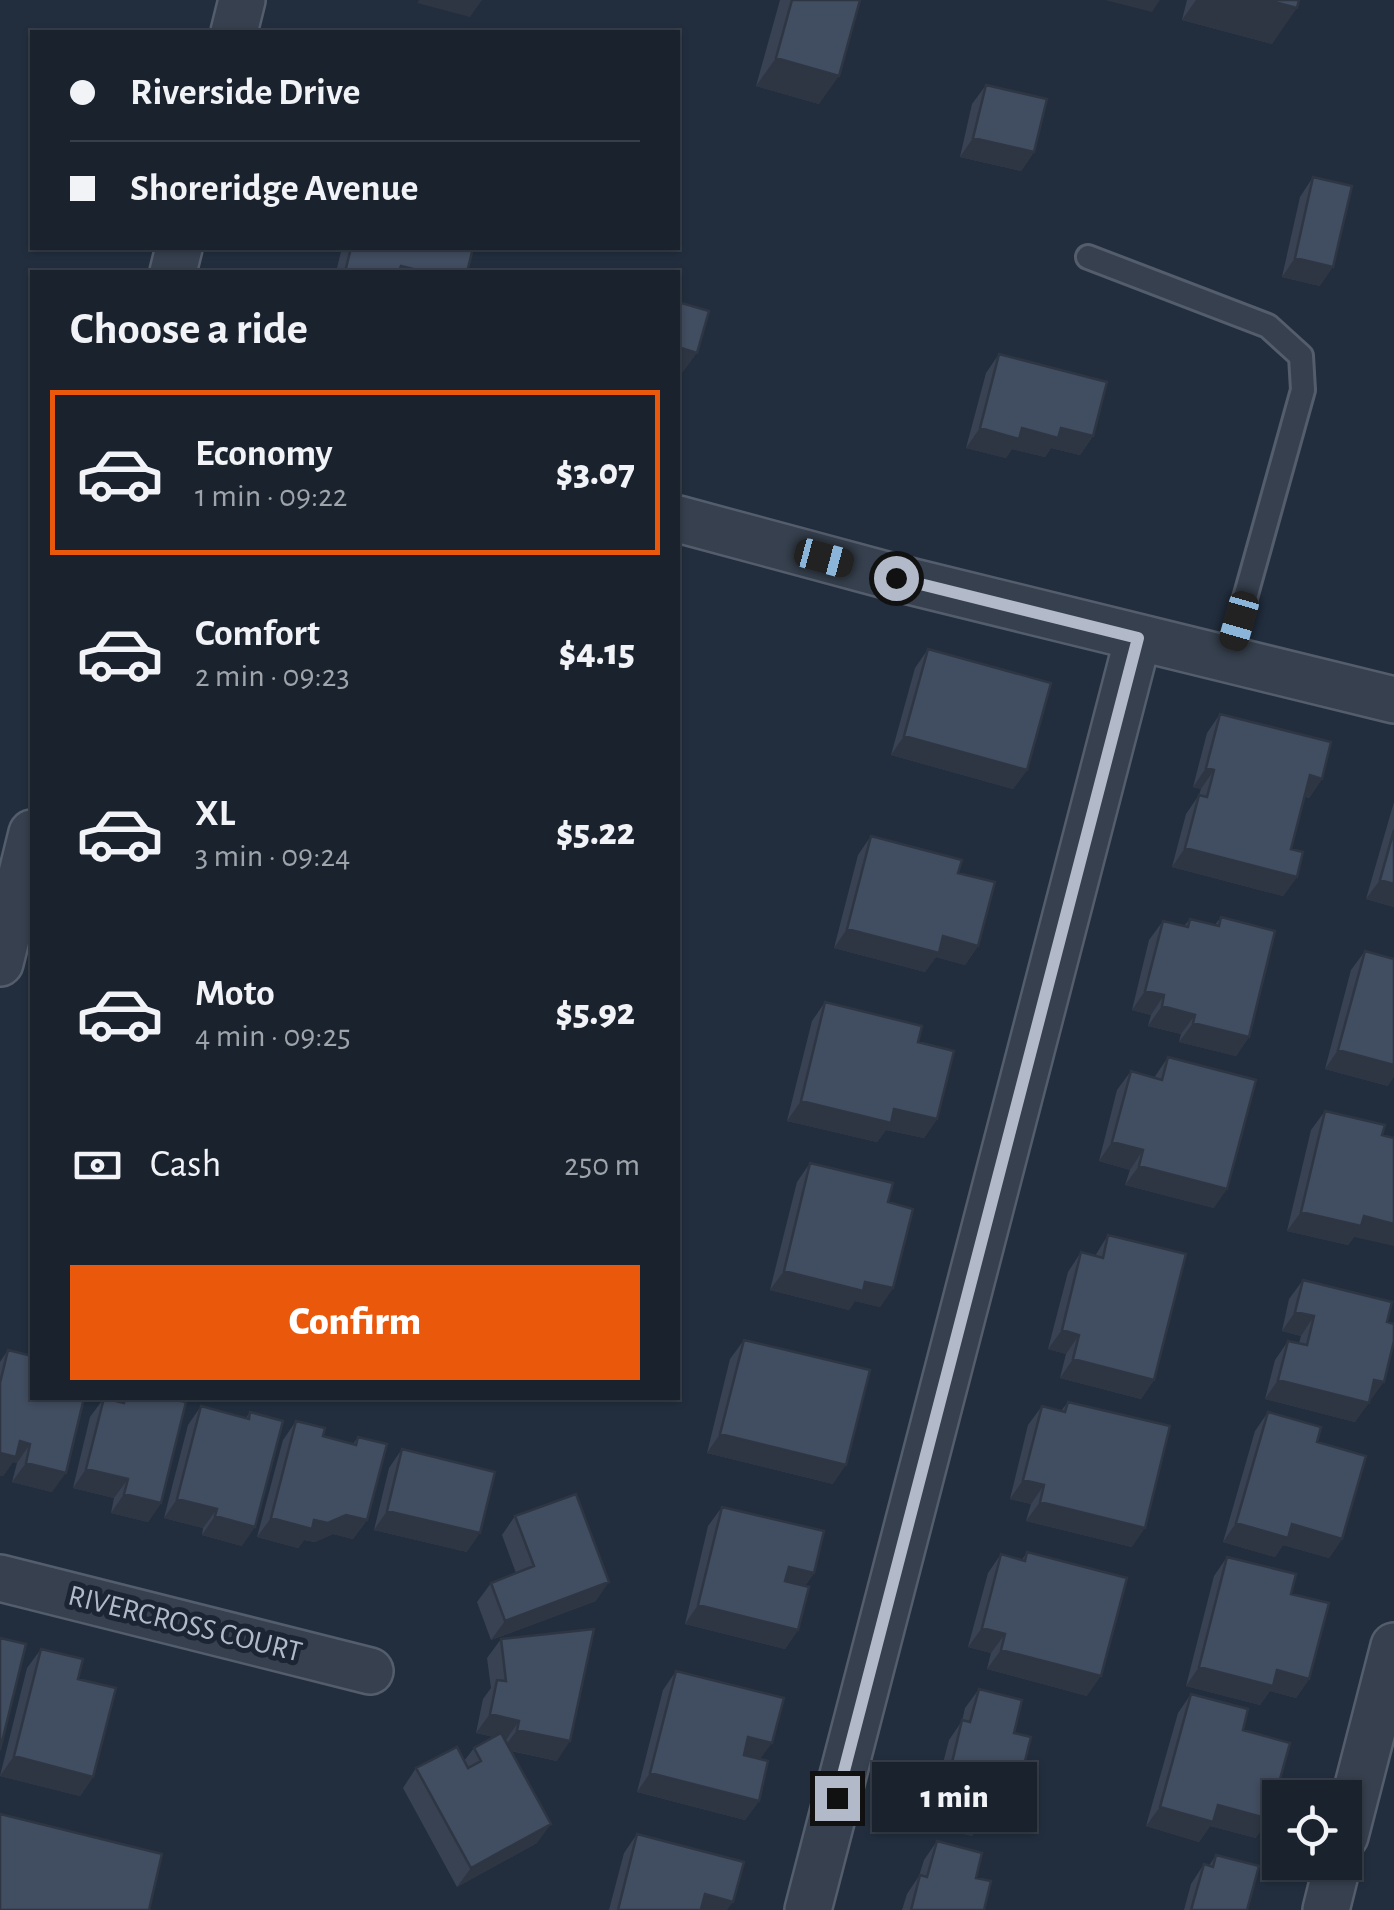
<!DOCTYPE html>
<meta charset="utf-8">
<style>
:root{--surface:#1a222e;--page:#232a36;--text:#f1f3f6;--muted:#9fa4aa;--line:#383f4a;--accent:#ea580c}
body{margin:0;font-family:"Alegreya Sans",sans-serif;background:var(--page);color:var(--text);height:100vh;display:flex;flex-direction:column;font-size:38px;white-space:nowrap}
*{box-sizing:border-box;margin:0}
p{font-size:32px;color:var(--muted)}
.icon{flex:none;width:55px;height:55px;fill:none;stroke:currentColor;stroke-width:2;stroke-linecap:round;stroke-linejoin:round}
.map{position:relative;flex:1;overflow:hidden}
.side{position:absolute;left:30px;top:270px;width:650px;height:1130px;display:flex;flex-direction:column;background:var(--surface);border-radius:0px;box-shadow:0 2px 8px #0004,0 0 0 2px var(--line)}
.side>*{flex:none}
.banner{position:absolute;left:30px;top:30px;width:650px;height:220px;border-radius:0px;box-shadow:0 2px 8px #0004,0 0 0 2px var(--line);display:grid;align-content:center;height:220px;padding:0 40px;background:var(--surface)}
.buttons{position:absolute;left:1262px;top:1780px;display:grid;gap:20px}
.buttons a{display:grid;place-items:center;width:100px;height:100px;border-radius:0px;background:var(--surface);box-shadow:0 2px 8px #0004,0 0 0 2px var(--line);font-size:50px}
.end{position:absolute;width:45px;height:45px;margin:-22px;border:12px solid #b2bac9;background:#111;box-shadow:0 0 0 5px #111}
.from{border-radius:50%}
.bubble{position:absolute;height:70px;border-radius:0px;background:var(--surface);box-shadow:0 2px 8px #0004,0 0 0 2px var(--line);font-size:32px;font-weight:800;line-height:70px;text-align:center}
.car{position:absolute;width:30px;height:60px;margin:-30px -15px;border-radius:12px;box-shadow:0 0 8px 2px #0007;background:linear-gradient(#222 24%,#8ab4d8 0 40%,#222 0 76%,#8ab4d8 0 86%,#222 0)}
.banner b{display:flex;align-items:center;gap:35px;height:95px;font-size:38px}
.banner b+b{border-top:2px solid var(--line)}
.banner i{width:25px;height:25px;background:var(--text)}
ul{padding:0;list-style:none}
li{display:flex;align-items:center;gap:30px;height:165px;margin:0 20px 15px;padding:0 20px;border:5px solid transparent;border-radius:0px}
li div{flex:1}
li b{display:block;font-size:38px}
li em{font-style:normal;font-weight:800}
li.selected{border-color:var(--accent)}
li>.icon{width:90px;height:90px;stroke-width:1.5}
h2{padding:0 40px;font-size:45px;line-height:120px}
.pay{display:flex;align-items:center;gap:25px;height:110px;padding:0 40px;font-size:38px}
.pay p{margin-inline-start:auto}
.primary-button{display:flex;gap:20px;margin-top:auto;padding:20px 40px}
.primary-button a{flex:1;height:115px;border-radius:0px;background:var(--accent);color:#fff;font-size:40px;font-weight:800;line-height:115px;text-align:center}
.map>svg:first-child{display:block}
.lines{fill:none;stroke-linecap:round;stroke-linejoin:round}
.service-casing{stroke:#545d6c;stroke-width:28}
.minor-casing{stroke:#545d6c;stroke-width:50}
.service{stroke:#36404e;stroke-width:22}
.minor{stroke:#36404e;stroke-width:45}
.wall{fill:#384253}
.shaded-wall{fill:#2e3643}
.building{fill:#414d60;stroke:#2e3643;stroke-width:2.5}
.route{stroke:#b2bac9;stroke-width:12}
.labels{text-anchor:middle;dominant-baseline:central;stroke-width:10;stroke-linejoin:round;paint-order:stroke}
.street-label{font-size:30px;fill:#b2bac9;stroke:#1b2533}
</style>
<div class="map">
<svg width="1394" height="1910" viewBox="0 0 1394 1910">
<rect width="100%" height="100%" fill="#222e3e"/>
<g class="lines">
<!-- service casing -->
<g class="service-casing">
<path id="service" d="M 1088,257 L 1268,326 L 1301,356 L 1303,390 L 1228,659"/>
</g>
<!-- minor casing -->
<g class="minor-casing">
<path id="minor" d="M 234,32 L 242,0
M 173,272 L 179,248
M 678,519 L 897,578 L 1394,700
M 0,963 L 32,833
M 0,1578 L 370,1671
M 1345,1836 L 1394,1646
M 808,1910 L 1138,638
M 1326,1910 L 1338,1862"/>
</g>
<!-- service -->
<use href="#service" class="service"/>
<!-- minor -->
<use href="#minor" class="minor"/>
</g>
<!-- wall -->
<path class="wall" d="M 780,0 L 860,0 L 819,104 L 756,86 Z
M 1187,0 L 1299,0 L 1272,44 L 1182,20 Z
M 986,85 L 1034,152 L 1021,171 L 960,157 L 972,104 Z
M 1313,177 L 1320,286 L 1282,277 L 1300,197 Z
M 342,248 L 473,248 L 467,272 L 336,272 Z
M 999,354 L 1093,436 L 1080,455 L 1051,448 L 1045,457 L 1012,449 L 1006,458 L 966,448 L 986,373 Z
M 928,649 L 1027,770 L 1013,789 L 891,755 L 915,668 Z
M 1220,714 L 1322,779 L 1309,798 L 1304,796 L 1291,849 L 1297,877 L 1283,896 L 1172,867 L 1186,814 L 1199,795 L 1201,789 L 1193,787 L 1207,733 Z
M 1394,802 L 1394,907 L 1366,899 Z
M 871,836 L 958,873 L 978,946 L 965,965 L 936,957 L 925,972 L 834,948 L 858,855 Z
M 1221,917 L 1249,1037 L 1236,1056 L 1179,1042 L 1181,1034 L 1148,1026 L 1151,1015 L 1132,1010 L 1149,940 L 1163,921 L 1184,926 L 1190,919 L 1215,925 Z
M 1365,951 L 1388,1086 L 1325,1069 L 1351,970 Z
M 825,1002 L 918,1042 L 937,1119 L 924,1138 L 886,1130 L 877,1142 L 787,1121 L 812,1021 Z
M 1168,1057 L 1214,1208 L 1125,1185 L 1130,1170 L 1099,1161 L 1117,1090 L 1131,1071 L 1154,1078 Z
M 1325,1111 L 1382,1135 L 1354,1237 L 1348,1245 L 1287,1231 L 1311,1130 Z
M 810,1163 L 888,1202 L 893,1288 L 880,1307 L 855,1301 L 849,1310 L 770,1290 L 797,1182 Z
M 1108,1235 L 1154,1380 L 1141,1399 L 1060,1378 L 1066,1354 L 1048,1349 L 1068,1272 L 1081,1252 L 1095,1256 Z
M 1303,1280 L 1370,1401 L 1369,1401 L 1355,1422 L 1265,1399 L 1275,1360 L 1288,1341 L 1299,1343 L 1301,1336 L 1282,1331 L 1289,1299 Z
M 744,1340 L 833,1484 L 707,1453 L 730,1359 Z
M 8,1350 L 52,1492 L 12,1482 L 17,1463 L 13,1462 L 3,1476 L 0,1476 L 0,1362 Z
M 104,1398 L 118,1402 L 121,1398 L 167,1398 L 161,1503 L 148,1522 L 111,1513 L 114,1498 L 73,1488 L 90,1417 Z
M 1068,1402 L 1132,1547 L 1026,1521 L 1031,1504 L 1010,1499 L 1028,1425 L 1042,1406 L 1061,1411 Z
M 201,1406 L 246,1418 L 250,1412 L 242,1546 L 202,1535 L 203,1528 L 164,1518 L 188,1425 Z
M 1268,1412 L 1317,1442 L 1342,1539 L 1329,1558 L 1283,1545 L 1275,1557 L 1223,1542 L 1255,1431 Z
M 296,1421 L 323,1436 L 353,1444 L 358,1437 L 367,1520 L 353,1539 L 333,1534 L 315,1542 L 304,1540 L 298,1548 L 257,1537 L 283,1440 Z
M 402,1449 L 467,1552 L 374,1530 L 389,1468 Z
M 722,1507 L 814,1573 L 805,1586 L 798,1630 L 785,1649 L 685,1624 L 708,1526 Z
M 515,1516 L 596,1601 L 491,1640 L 477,1602 L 491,1583 L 516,1573 L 502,1535 Z
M 1027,1552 L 1087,1696 L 987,1669 L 991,1653 L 968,1647 L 988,1573 L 1001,1554 L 1022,1560 Z
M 1227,1557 L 1291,1594 L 1309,1679 L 1296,1698 L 1270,1691 L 1260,1705 L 1186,1686 L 1214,1576 Z
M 501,1639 L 557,1761 L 511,1751 L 537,1843 L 457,1887 L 403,1788 L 416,1768 L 464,1761 L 474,1748 L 494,1737 L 476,1733 L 483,1699 L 491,1688 L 487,1658 Z
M 41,1649 L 78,1679 L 93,1777 L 80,1796 L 0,1776 L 27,1668 Z
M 676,1671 L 761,1759 L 759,1801 L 745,1820 L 637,1792 L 663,1690 Z
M 979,1689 L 1014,1733 L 1003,1812 L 988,1808 L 972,1836 L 936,1827 L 945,1788 L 937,1786 L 949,1740 L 962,1721 L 965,1708 Z
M 1191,1694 L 1243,1730 L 1256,1838 L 1210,1826 L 1199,1842 L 1146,1826 L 1178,1713 Z
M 637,1834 L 727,1910 L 609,1910 L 624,1853 Z
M 937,1841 L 976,1878 L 984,1910 L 902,1910 L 907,1894 L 919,1876 L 924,1860 Z
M 1216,1855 L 1247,1910 L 1184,1910 L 1191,1884 L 1204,1864 L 1209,1866 Z"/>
<!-- shaded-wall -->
<path class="shaded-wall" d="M 419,0 L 482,0 L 470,17 L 417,3 Z
M 1105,0 L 1160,0 L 1152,12 Z
M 1196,0 L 1267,0 L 1297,8 L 1272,44 L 1182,20 Z
M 776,58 L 839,76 L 819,104 L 756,86 Z
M 973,138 L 1034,152 L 1021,171 L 960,157 Z
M 1295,258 L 1333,267 L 1320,286 L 1282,277 Z
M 401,266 L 425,272 L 396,272 Z
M 678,347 L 697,353 L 683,372 L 678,371 Z
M 980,428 L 1061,428 L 1093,436 L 1080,455 L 1051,448 L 1045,457 L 1012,449 L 1006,458 L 966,448 Z
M 904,736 L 1027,770 L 1013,789 L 891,755 Z
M 1206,768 L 1214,770 L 1201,789 L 1193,787 Z
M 1310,775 L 1322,779 L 1309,798 L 1296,795 Z
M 1185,848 L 1297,877 L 1283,896 L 1172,867 Z
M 1380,880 L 1394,884 L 1394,907 L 1366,899 Z
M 847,929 L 943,936 L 978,946 L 965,965 L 936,957 L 925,972 L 834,948 Z
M 1145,991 L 1164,995 L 1151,1015 L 1132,1010 Z
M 1162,1006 L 1195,1015 L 1181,1034 L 1148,1026 Z
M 1193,1023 L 1249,1037 L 1236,1056 L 1179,1042 Z
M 1338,1050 L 1394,1065 L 1394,1077 L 1388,1086 L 1325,1069 Z
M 801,1101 L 894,1109 L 937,1119 L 924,1138 L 886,1130 L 877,1142 L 787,1121 Z
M 1112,1142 L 1143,1150 L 1130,1170 L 1099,1161 Z
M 1139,1166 L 1227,1189 L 1214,1208 L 1125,1185 Z
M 1301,1212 L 1364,1216 L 1394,1224 L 1394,1246 L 1354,1237 L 1348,1245 L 1287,1231 Z
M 784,1271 L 865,1282 L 893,1288 L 880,1307 L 855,1301 L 849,1310 L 770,1290 Z
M 1295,1312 L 1314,1316 L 1301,1336 L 1282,1331 Z
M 1062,1330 L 1079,1335 L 1066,1354 L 1048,1349 Z
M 1073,1359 L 1154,1380 L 1141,1399 L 1060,1378 Z
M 1278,1380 L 1369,1403 L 1355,1422 L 1265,1399 Z
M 1374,1380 L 1384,1382 L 1370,1401 L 1361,1399 Z
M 720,1434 L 846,1465 L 833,1484 L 707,1453 Z
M 20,1441 L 30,1444 L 17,1463 L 13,1462 L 3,1476 L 0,1476 L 0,1453 Z
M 26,1463 L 66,1473 L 52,1492 L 12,1482 Z
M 86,1469 L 128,1479 L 114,1498 L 73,1488 Z
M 1023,1480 L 1044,1485 L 1031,1504 L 1010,1499 Z
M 124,1494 L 161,1503 L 148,1522 L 111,1513 Z
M 177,1499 L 217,1509 L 203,1528 L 164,1518 Z
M 1040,1502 L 1145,1528 L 1132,1547 L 1026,1521 Z
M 387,1511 L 480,1533 L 467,1552 L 374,1530 Z
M 346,1515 L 367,1520 L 353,1539 L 333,1534 L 315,1542 L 304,1540 L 298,1548 L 257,1537 L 271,1518 L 314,1520 Z
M 215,1516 L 255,1527 L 242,1546 L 202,1535 Z
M 1236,1523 L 1292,1524 L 1342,1539 L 1329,1558 L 1283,1545 L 1275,1557 L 1223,1542 Z
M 789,1567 L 814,1573 L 801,1592 L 775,1586 Z
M 609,1582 L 596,1601 L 491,1640 L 505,1621 Z
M 698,1605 L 798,1630 L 785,1649 L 685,1624 Z
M 982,1628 L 1005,1634 L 991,1653 L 968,1647 Z
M 1001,1650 L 1101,1676 L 1087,1696 L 987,1669 Z
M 1199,1667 L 1277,1670 L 1309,1679 L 1296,1698 L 1270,1691 L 1260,1705 L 1186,1686 Z
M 490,1714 L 519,1721 L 506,1740 L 476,1733 Z
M 517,1730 L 570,1741 L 557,1761 L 503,1749 Z
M 748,1737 L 772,1743 L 758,1762 L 735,1756 Z
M 14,1756 L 93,1777 L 80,1796 L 0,1776 Z
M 951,1767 L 959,1769 L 945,1788 L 937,1786 Z
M 650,1773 L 759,1801 L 745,1820 L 637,1792 Z
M 993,1787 L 1017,1793 L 1003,1812 L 980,1806 Z
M 1218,1805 L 1269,1819 L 1256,1838 L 1210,1826 L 1199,1842 L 1146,1826 L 1160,1807 Z
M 949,1808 L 986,1817 L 972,1836 L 936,1827 Z
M 551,1824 L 537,1843 L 457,1887 L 471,1868 Z
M 705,1894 L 733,1902 L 727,1910 L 694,1910 Z"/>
<!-- building -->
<path class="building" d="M 792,0 L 860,0 L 839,76 L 776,58 Z
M 1267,0 L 1299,0 L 1297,8 Z
M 986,85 L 1047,99 L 1034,152 L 973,138 Z
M 1313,177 L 1352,186 L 1333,267 L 1295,258 Z
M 351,248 L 473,248 L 467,272 L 425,272 L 401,266 L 399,272 L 345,272 Z
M 678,302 L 709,311 L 697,353 L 678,347 Z
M 999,354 L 1107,382 L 1093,436 L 1061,428 L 1058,438 L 1022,428 L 1019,439 L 980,428 Z
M 928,649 L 1051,683 L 1027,770 L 904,736 Z
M 1220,714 L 1331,742 L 1322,779 L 1310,775 L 1291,849 L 1303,852 L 1297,877 L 1185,848 L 1199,795 L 1207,797 L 1214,770 L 1206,768 Z
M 1394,830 L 1394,884 L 1380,880 Z
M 871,836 L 962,860 L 958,873 L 995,882 L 978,946 L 943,936 L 939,953 L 847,929 Z
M 1221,917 L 1275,931 L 1249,1037 L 1193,1023 L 1195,1015 L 1162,1006 L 1164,995 L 1145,991 L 1163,921 L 1188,927 L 1190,919 L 1219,926 Z
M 1365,951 L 1394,959 L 1394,1065 L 1338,1050 Z
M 825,1002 L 922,1026 L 918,1042 L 954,1051 L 937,1119 L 894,1109 L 891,1123 L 801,1101 Z
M 1168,1057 L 1256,1080 L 1227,1189 L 1139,1166 L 1143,1150 L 1112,1142 L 1131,1071 L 1162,1080 Z
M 1325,1111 L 1385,1125 L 1382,1135 L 1394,1138 L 1394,1224 L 1364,1216 L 1361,1226 L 1301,1212 Z
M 810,1163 L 893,1183 L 888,1202 L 913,1209 L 893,1288 L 865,1282 L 863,1291 L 784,1271 Z
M 1108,1235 L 1186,1254 L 1154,1380 L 1073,1359 L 1079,1335 L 1062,1330 L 1081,1252 L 1103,1258 Z
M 1303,1280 L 1392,1302 L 1387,1322 L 1394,1324 L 1394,1341 L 1384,1382 L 1374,1380 L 1369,1403 L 1278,1380 L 1288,1341 L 1307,1345 L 1314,1316 L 1295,1312 Z
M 744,1340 L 870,1370 L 846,1465 L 720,1434 Z
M 8,1350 L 32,1356 L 32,1398 L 84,1398 L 66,1473 L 26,1463 L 30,1444 L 20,1441 L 16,1457 L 0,1453 L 0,1383 Z
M 104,1398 L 124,1403 L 125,1398 L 167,1398 L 186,1402 L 161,1503 L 124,1494 L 128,1479 L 86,1469 Z
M 1068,1402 L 1170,1426 L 1145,1528 L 1040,1502 L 1044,1485 L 1023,1480 L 1042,1406 L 1065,1412 Z
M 201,1406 L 249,1419 L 250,1412 L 283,1421 L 255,1527 L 215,1516 L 217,1509 L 177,1499 Z
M 1268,1412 L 1321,1427 L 1317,1442 L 1366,1456 L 1342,1539 L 1292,1524 L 1288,1538 L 1236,1523 Z
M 296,1421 L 325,1428 L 323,1436 L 356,1445 L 358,1437 L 387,1444 L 367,1520 L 346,1515 L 328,1523 L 314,1520 L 312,1529 L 271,1518 Z
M 402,1449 L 495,1472 L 480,1533 L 387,1511 Z
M 576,1494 L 609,1582 L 505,1621 L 491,1583 L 534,1566 L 515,1516 Z
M 722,1507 L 824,1531 L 814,1573 L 789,1567 L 785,1581 L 809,1587 L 798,1630 L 698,1605 Z
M 1027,1552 L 1127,1578 L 1101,1676 L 1001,1650 L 1005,1634 L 982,1628 L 1001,1554 L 1025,1561 Z
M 1227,1557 L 1296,1574 L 1291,1594 L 1329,1603 L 1309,1679 L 1277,1670 L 1273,1686 L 1199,1667 Z
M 594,1629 L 570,1741 L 517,1730 L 519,1721 L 490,1714 L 497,1680 L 506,1681 L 501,1639 Z
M 0,1638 L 26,1644 L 0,1750 Z
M 41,1649 L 83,1659 L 78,1679 L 116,1688 L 93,1777 L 14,1756 Z
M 676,1671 L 784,1698 L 772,1743 L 748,1737 L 744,1755 L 768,1761 L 759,1801 L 650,1773 Z
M 979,1689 L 1022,1700 L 1014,1733 L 1031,1737 L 1017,1793 L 993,1787 L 986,1817 L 949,1808 L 959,1769 L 951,1767 L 962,1720 L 970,1722 Z
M 1191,1694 L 1248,1709 L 1243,1730 L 1290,1743 L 1269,1819 L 1218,1805 L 1213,1822 L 1160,1807 Z
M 501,1733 L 551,1824 L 471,1868 L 416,1768 L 457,1747 L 468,1768 L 481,1761 L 474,1748 Z
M 0,1814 L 162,1854 L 149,1910 L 0,1910 Z
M 637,1834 L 744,1862 L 733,1902 L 705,1894 L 701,1909 L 705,1910 L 618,1910 Z
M 937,1841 L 982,1853 L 976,1878 L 991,1881 L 984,1910 L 911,1910 L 920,1875 L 927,1877 Z
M 1216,1855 L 1259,1866 L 1247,1910 L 1191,1910 L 1204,1864 L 1213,1867 Z"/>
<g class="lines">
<!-- route -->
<path class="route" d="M 837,1798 L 1138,638 L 896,578"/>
</g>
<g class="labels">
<!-- street labels -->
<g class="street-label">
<text transform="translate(185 1624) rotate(14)">RIVERCROSS COURT</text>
</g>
</g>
</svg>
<div class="buttons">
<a><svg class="icon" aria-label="locate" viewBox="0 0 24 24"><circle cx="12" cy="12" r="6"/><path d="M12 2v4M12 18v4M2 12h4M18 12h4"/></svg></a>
</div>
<i class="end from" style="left:896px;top:578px"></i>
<i class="end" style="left:837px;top:1798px"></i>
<div class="bubble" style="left:872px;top:1762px;width:165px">1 min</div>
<i class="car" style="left:824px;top:558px;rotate:105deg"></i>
<i class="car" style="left:1239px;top:621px;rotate:196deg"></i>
<div class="banner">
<b><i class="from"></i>Riverside Drive</b>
<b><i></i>Shoreridge Avenue</b>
</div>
<section class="side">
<h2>Choose a ride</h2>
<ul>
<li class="selected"><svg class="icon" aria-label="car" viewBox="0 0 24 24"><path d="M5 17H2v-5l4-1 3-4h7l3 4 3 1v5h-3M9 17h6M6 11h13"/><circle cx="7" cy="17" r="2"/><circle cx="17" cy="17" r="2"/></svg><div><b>Economy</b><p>1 min · 09:22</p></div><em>$3.07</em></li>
<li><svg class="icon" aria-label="car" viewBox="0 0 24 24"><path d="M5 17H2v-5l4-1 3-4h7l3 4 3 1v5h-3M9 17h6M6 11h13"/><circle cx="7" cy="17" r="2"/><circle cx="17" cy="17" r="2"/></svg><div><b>Comfort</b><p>2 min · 09:23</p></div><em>$4.15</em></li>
<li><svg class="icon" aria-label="car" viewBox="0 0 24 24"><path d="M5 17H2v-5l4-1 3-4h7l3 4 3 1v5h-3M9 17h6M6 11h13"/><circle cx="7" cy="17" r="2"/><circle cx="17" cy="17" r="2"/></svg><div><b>XL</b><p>3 min · 09:24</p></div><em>$5.22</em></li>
<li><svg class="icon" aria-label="car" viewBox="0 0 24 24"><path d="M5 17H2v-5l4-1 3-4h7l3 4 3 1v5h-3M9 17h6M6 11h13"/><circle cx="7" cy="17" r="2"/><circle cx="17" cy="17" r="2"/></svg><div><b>Moto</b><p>4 min · 09:25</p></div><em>$5.92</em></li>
</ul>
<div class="pay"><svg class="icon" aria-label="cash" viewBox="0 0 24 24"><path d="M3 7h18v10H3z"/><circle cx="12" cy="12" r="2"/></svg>Cash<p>250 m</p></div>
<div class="primary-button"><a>Confirm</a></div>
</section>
</div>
